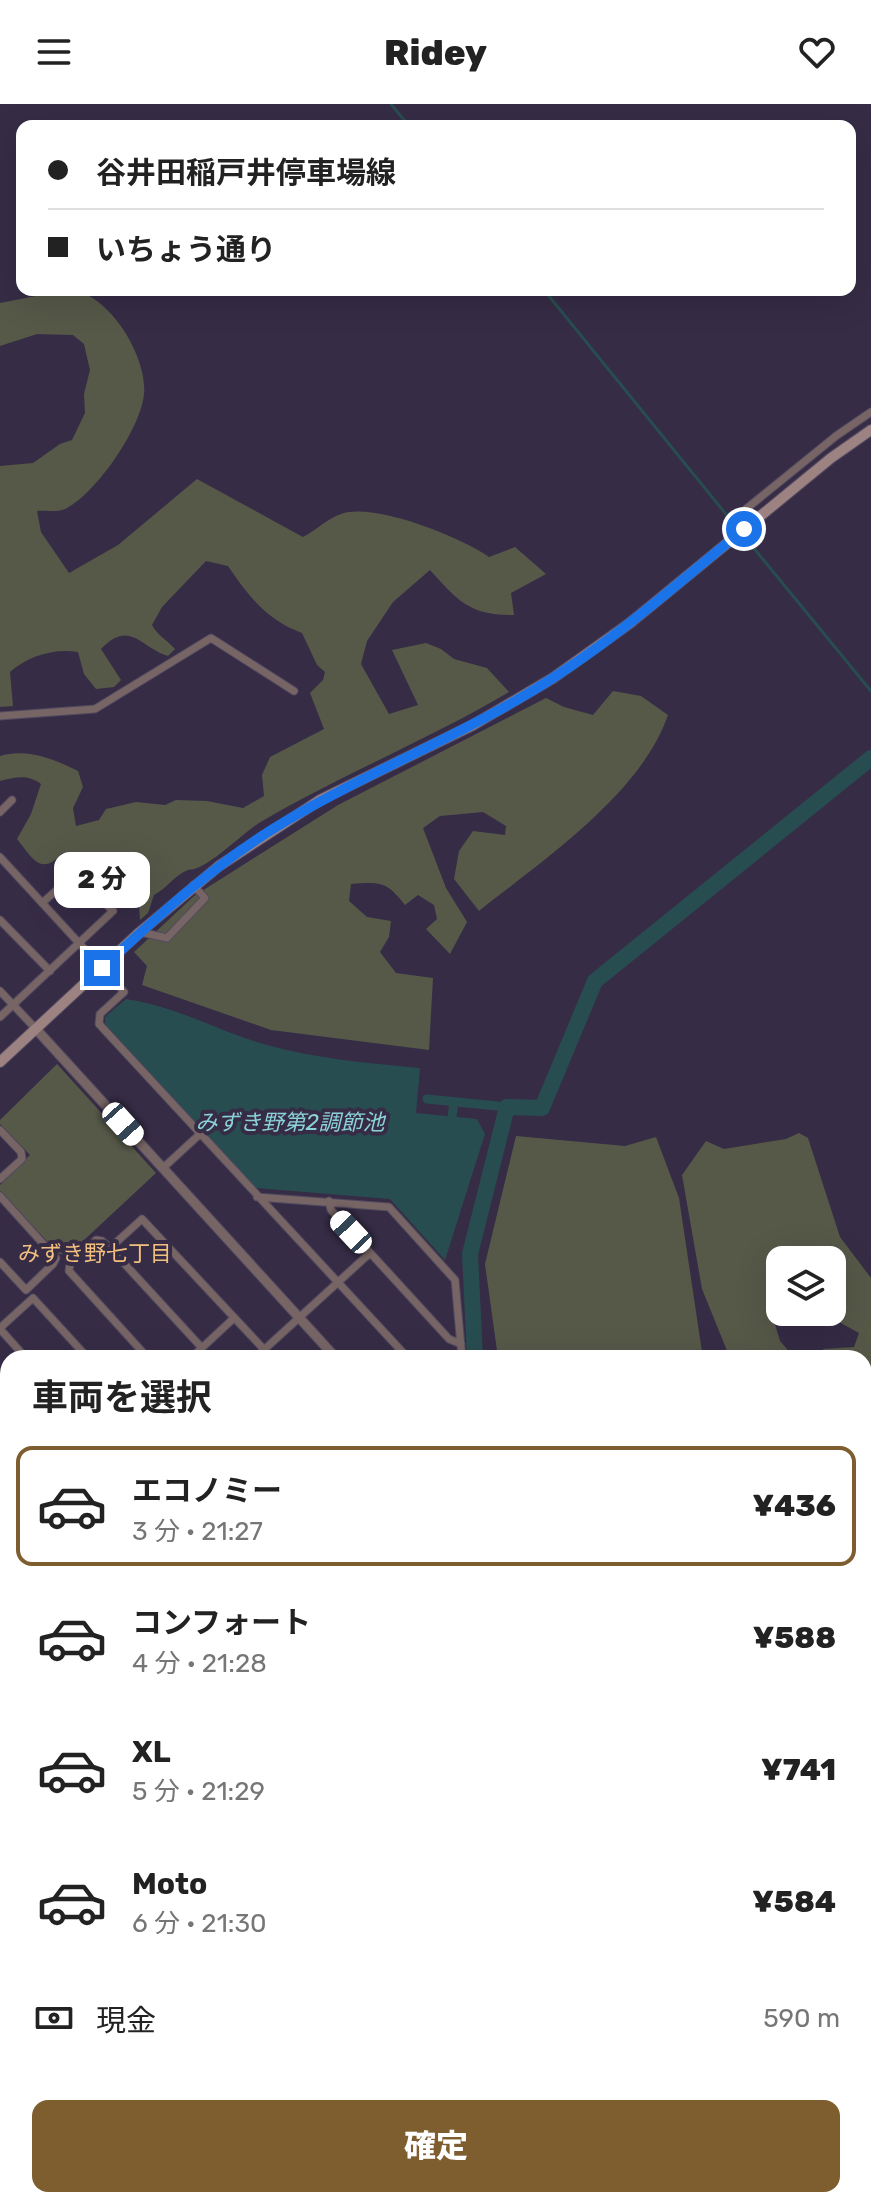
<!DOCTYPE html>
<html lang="ja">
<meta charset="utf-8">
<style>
:root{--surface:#fff;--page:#f6f6f6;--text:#222;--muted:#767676;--line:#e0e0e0;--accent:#7e5e2f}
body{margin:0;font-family:Rubik,"Noto Sans JP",sans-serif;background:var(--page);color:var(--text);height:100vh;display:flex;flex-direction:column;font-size:30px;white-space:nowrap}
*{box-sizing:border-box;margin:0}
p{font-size:26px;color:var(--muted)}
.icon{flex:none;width:44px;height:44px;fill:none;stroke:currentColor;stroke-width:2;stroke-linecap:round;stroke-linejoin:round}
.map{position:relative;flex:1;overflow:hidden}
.side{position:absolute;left:0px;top:1246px;width:872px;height:858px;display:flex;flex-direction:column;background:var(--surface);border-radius:24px 24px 0 0;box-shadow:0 8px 32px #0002}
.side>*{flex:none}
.guide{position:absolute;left:16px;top:16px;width:840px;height:176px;border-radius:16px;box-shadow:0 8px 32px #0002;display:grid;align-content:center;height:176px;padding:0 32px;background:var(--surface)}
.buttons{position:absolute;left:766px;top:1142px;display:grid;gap:16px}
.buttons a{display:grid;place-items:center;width:80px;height:80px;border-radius:16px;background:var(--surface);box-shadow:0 8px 32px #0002;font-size:40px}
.end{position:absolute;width:36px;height:36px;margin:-18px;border:10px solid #1a73e8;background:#fff;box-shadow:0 0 0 4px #fff}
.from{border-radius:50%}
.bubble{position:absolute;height:56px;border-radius:16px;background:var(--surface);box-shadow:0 8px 32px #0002;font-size:26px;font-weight:800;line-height:56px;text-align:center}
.car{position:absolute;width:24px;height:48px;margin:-24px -12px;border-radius:10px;box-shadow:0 0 6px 2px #0007;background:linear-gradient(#fff 24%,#345 0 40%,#fff 0 76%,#345 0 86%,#fff 0)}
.guide b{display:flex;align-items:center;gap:28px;height:76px;font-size:30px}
.guide b+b{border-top:2px solid var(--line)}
.guide i{width:20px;height:20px;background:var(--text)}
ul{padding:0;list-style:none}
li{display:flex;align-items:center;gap:24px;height:120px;margin:0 16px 12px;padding:0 16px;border:4px solid transparent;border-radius:16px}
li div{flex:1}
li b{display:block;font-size:30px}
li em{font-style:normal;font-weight:800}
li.current{border-color:var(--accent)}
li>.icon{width:72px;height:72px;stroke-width:1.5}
h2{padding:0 32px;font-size:36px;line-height:96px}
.pay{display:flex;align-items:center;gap:20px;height:88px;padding:0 32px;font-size:30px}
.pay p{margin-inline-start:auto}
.cta{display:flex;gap:16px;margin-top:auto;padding:16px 32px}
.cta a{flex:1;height:92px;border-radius:16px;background:var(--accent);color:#fff;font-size:32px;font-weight:800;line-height:92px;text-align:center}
header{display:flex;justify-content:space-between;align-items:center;height:104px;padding:0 32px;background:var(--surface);font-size:36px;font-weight:800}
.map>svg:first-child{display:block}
.green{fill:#565948}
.water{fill:#284d50}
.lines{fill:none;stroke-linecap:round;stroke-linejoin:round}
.stream{stroke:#284d50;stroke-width:3}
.canal{stroke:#284d50;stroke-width:9}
.river{stroke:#284d50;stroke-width:16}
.minor-casing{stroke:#514860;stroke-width:9}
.tertiary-casing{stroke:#514860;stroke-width:11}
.secondary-casing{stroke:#514860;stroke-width:12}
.minor{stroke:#766564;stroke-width:7}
.tertiary{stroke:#766564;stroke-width:9}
.secondary{stroke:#9c8280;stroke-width:10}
.route{stroke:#1a73e8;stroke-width:10}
.labels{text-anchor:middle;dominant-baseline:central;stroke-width:8;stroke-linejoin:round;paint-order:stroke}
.water-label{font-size:22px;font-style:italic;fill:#8ad2d7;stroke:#362c46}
.neighbourhood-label{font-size:22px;fill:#f2bf7f;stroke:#362c46}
</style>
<header><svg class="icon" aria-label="menu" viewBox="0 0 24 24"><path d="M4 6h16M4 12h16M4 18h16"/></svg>Ridey<svg class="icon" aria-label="heart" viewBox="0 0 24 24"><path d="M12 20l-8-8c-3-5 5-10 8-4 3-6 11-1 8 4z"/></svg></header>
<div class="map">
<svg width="871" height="2103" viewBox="0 0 871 2103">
<rect width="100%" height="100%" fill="#362c46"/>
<!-- green -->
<path class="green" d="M 67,186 C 108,186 148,253 144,290 C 141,324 97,388 67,404 C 59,409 45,406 37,407 L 41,428 L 69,469 L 118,441 L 197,375 L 303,433 C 315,427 328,414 341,410 C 374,398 460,433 489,453 L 515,443 L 546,470 L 511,489 L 514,511 C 470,512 457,496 430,466 L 393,498 L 367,537 L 361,560 L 389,610 L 418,601 L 392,546 L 426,539 L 441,545 L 454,555 L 487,564 L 509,588 C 428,636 340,671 259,719 C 242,730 211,761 194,765 C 192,766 190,765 188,766 C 176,770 166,785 154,791 L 148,809 L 140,816 L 139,803 L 147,786 L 143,777 L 131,767 L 105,769 L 62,749 C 41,774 31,752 17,735 L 31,710 L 41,680 C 28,670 15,673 0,677 L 0,652 C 27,644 54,655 78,667 L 83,683 L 73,704 L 76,722 L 99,716 L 106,705 L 136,698 L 165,701 L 176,696 L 207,697 L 243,704 L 264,692 L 262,671 L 270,653 L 324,625 L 310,589 L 323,576 L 325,568 L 317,561 L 302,529 C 268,517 248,492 228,462 L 206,457 L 162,503 L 152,521 C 158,532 167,536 175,545 L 168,552 C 140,543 130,515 101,545 L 121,576 L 114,583 L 96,585 L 84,570 L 78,548 C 54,544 28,552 10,568 L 13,602 L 0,603 L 0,362 L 33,359 L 60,340 L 72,336 L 85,309 L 84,290 L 90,266 L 84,240 L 73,231 L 37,230 L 0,242 L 0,199 Z
M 613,587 L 641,592 L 668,611 C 641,690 543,756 479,807 L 454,775 L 459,747 L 473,727 L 505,731 L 506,722 L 483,708 L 440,712 L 423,724 L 446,784 L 467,818 L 450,850 L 426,825 L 437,815 L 434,801 L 418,791 L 405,801 C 386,777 381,778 351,780 L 349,797 L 367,813 L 391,817 L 389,833 L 380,848 L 396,869 L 433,874 L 429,946 L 271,926 L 142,881 L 147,862 L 134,848 L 194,792 L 338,701 L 546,594 L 564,603 L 593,611 Z
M 57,960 L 156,1069 L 68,1151 L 59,1150 L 0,1087 L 0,1081 L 30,1051 L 0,1020 L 0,1016 Z
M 799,1029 L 808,1034 L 840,1133 L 871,1174 L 871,1344 L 864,1340 L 864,1254 L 825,1254 L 823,1245 L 854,1243 L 859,1229 L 830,1213 L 812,1208 L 832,1208 L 832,1156 L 780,1156 L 781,1208 L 774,1217 L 780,1237 L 792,1251 L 790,1254 L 730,1254 L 702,1185 L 682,1071 L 706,1037 L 724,1045 L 786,1035 Z
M 516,1032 L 625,1042 L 656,1033 L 679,1094 L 702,1248 L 699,1254 L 498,1254 L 485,1160 Z
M 864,1567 L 871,1569 L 871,1706 L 864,1699 Z
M 871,1724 L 871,1982 L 864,1992 L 864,1742 L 869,1740 Z
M 8,1989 L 8,2096 L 505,2096 L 505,2103 L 0,2103 L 0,1995 Z"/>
<!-- water -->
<path class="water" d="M 126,895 C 179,903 217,927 267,941 C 317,955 368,959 420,964 L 416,1009 L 477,1015 L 485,1030 L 445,1156 L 390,1095 L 256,1084 L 105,920 L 105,913 Z"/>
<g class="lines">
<!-- stream -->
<path class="stream" d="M 391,0 L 409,22
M 544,186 L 738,425
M 743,431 L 871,587"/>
<!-- canal -->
<path class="canal" d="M 427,995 L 507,1003
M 452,1013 L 454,998"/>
<!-- river -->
<path class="river" d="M 475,1254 L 470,1150 L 507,1003 L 542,1004 L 595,877 L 871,654"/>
<!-- minor casing -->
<g class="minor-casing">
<path id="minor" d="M 746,405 L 836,332 L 871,308
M 0,612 L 95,605 L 211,534 L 294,587
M 0,708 L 12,696
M 0,753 L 124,888 L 100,910 L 99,920 L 408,1254
M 0,816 L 50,867
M 140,828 L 167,834 L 205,794 L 193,781
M 0,887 L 36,925
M 0,913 L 113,807 L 76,769 L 42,799
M 0,1026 L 21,1048 L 22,1055 L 0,1075
M 163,1064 L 200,1030
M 0,1092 L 56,1154 L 53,1160 L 26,1186 L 0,1158
M 257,1093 L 389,1103 L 455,1176 L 462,1254
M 329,1097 L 331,1106 L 449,1235 L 461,1240
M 110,1144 L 142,1115 L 272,1254
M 0,1224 L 33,1194 L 88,1254
M 0,1225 L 26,1254
M 148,1254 L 69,1167 L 70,1159 L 96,1136 L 102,1137 L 110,1144 L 202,1244
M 191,1254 L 234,1214
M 255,1254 L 370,1149
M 0,1293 L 8,1301
M 0,1358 L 8,1367
M 0,1456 L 8,1465
M 864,1481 L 871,1475
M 0,1490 L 8,1483
M 0,1547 L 8,1540
M 0,1587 L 8,1596
M 0,1652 L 8,1660
M 0,1717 L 8,1725
M 0,1785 L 8,1777
M 0,1955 L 8,1952
M 589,2103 L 593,2096"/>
</g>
<!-- tertiary casing -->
<g class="tertiary-casing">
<path id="tertiary" d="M 36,925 L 336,1254
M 0,1790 L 8,1799
M 0,1871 L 8,1865"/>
</g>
<!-- secondary casing -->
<g class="secondary-casing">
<path id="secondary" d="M 0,958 L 140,828 L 219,762 L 320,696 L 473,621 L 553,574 L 630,519 L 831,354 L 871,326
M 0,1408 L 8,1416
M 634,2096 L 641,2103"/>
</g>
<!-- minor -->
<use href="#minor" class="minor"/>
<!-- tertiary -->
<use href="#tertiary" class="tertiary"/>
<!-- secondary -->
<use href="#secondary" class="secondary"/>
</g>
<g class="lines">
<!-- route -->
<path class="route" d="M 102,864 C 160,810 218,757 286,717 C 364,670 449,637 527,590 C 605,544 674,483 744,425"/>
</g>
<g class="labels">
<!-- water labels -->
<g class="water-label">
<text x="290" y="1018">みずき野第2調節池</text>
</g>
<!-- neighbourhood labels -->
<g class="neighbourhood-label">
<text x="95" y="1149">みずき野七丁目</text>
</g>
</g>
</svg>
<div class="buttons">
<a><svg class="icon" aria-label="layers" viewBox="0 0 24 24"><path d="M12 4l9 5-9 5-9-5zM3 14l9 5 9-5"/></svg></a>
</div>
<i class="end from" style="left:744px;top:425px"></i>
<i class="end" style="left:102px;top:864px"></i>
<div class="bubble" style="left:54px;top:748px;width:96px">2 分</div>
<i class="car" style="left:123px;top:1020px;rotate:138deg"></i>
<i class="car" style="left:351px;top:1128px;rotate:317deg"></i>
<div class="guide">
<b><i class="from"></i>谷井田稲戸井停車場線</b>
<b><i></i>いちょう通り</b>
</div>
<section class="side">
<h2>車両を選択</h2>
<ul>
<li class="current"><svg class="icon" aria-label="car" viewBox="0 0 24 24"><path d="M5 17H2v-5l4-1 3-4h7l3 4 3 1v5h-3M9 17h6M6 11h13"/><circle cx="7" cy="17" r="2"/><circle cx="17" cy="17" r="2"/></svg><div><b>エコノミー</b><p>3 分 · 21:27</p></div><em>¥436</em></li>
<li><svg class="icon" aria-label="car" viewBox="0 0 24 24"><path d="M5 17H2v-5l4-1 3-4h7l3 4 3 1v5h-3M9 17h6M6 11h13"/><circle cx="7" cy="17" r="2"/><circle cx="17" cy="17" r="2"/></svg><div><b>コンフォート</b><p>4 分 · 21:28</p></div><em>¥588</em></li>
<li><svg class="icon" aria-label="car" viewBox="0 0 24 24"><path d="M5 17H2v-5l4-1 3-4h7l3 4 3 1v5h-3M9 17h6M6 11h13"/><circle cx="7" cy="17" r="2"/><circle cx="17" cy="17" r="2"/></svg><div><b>XL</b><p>5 分 · 21:29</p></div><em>¥741</em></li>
<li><svg class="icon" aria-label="car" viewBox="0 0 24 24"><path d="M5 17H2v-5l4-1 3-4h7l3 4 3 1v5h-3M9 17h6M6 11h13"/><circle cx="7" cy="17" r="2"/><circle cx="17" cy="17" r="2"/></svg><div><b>Moto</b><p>6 分 · 21:30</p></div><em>¥584</em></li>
</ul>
<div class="pay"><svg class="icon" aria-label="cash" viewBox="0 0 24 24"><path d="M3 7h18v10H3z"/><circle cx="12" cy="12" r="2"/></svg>現金<p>590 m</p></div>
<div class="cta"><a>確定</a></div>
</section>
</div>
